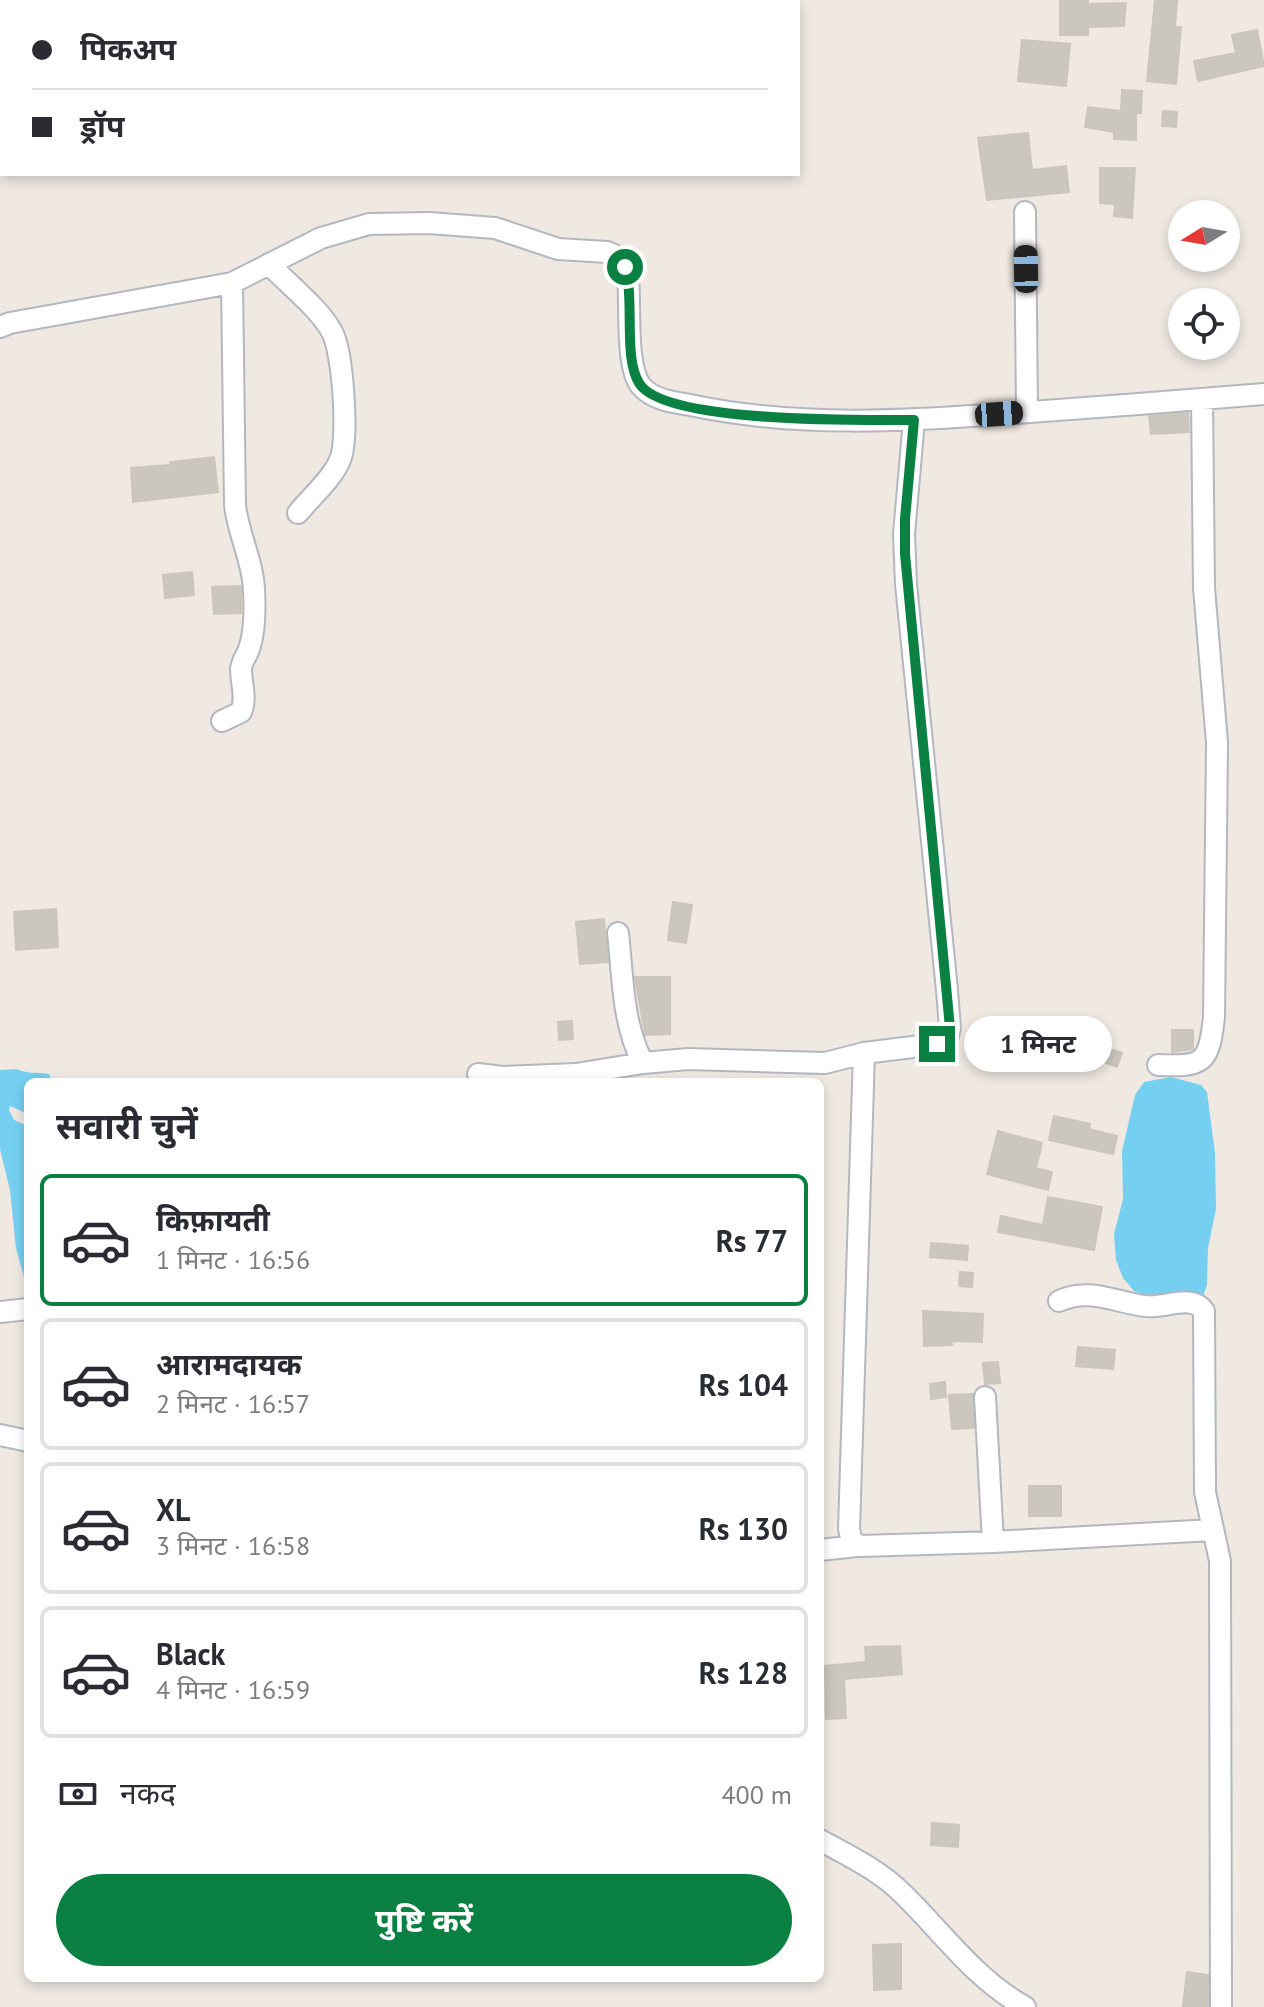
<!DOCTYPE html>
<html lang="hi">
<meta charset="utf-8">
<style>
:root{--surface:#fff;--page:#f7f7f7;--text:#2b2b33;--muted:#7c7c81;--line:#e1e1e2;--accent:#0b8043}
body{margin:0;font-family:"PT Sans","Noto Sans Devanagari",sans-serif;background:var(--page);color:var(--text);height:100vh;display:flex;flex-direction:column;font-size:30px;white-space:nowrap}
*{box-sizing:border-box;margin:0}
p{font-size:26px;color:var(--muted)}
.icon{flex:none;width:44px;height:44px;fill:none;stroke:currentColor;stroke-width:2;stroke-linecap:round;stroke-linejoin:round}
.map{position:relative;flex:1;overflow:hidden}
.side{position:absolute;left:24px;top:1078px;width:800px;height:904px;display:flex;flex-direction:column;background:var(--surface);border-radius:12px;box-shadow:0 4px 12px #0003}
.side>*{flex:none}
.banner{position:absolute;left:0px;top:0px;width:800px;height:176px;box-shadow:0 4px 12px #0003;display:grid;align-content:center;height:176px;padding:0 32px;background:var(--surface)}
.needle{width:52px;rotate:259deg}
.fabs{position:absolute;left:1168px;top:200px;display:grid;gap:16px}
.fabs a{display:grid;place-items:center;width:72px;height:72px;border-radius:50%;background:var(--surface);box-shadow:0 4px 12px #0003;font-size:40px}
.end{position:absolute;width:36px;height:36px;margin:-18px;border:10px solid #0b8043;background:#fff;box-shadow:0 0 0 4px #fff}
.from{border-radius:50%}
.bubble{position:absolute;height:56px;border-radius:28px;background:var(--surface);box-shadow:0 4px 12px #0003;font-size:26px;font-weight:700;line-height:56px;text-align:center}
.car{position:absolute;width:24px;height:48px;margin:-24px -12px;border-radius:10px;box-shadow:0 0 6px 2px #0007;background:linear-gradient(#222 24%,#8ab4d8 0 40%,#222 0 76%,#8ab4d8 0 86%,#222 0)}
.banner b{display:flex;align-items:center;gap:28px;height:76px;font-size:30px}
.banner b+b{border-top:2px solid var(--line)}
.banner i{width:20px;height:20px;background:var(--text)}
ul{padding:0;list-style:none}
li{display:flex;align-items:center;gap:24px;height:132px;margin:0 16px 12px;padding:0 16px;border:4px solid var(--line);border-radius:12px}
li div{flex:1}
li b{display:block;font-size:30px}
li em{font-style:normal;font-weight:700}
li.on{border-color:var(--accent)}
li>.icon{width:72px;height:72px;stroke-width:1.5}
h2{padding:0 32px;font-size:36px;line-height:96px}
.pay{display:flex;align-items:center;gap:20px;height:88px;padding:0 32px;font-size:30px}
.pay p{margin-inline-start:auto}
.primary-button{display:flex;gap:16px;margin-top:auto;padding:16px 32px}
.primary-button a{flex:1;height:92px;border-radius:48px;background:var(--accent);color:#fff;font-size:32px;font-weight:700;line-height:92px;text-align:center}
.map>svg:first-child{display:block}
.water{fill:#75cff0}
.building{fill:#cbc7bf;stroke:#cbc5ba;stroke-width:2}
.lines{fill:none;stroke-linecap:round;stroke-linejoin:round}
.minor-casing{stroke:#b4b7c1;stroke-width:24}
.minor{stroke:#fff;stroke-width:20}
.route{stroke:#0b8043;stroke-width:10}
</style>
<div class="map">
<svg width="1264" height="2007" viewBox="0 0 1264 2007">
<rect width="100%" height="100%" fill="#efe9e1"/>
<!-- water -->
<path class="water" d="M 16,1069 C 27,1074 37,1072 49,1074 L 52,1081 L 28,1082 L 28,1114 L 10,1106 L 9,1110 L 14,1120 L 28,1126 L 28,1291 L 16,1248 L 10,1190 L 0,1149 L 0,1070 Z
M 1171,1077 L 1201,1085 L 1207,1092 L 1215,1153 L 1216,1209 L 1208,1248 L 1207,1285 L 1203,1296 L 1195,1299 L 1155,1298 L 1134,1291 L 1123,1278 L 1116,1260 L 1114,1234 L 1123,1199 L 1122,1151 L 1135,1095 L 1144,1082 Z"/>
<!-- building -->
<path class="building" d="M 1060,0 L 1088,0 L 1088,4 L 1126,3 L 1124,26 L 1088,27 L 1088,35 L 1060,35 Z
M 1155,0 L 1177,0 L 1175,27 L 1181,27 L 1176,84 L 1147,81 Z
M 1257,30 L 1264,66 L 1198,81 L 1194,61 L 1236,53 L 1232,35 Z
M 1022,40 L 1070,44 L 1066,86 L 1018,81 Z
M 1122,90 L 1142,91 L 1141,113 L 1136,113 L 1136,140 L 1114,139 L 1114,132 L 1085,127 L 1088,107 L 1121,111 Z
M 1163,111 L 1177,112 L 1176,127 L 1162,126 Z
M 1028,133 L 1032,170 L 1066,166 L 1069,192 L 987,200 L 978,138 Z
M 1100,168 L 1135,168 L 1132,218 L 1114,216 L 1115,204 L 1100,203 Z
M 1188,413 L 1189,432 L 1151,434 L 1149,416 Z
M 214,457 L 218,492 L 133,502 L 131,468 L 171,465 L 170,462 Z
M 192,572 L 194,595 L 165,598 L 163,575 Z
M 241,586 L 241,613 L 214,614 L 212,587 Z
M 673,902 L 692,905 L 686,943 L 668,940 Z
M 56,909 L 58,947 L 16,950 L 14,912 Z
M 604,919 L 608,962 L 580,964 L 576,922 Z
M 635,977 L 670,977 L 670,1034 L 645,1035 Z
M 572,1021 L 573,1039 L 559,1040 L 558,1022 Z
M 1172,1030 L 1193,1030 L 1193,1049 L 1172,1052 Z
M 1092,1043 L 1122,1053 L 1117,1067 L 1088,1056 Z
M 1054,1116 L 1090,1124 L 1089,1129 L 1117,1136 L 1113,1154 L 1049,1140 Z
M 998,1131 L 1042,1143 L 1036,1168 L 1052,1172 L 1048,1190 L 987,1174 Z
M 1048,1197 L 1102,1207 L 1094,1250 L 998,1232 L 1001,1216 L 1043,1225 Z
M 931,1243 L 968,1246 L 967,1260 L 930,1257 Z
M 960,1272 L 973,1273 L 972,1287 L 959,1286 Z
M 923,1311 L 983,1314 L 982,1342 L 951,1341 L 952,1345 L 924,1346 Z
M 1078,1347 L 1115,1350 L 1113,1369 L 1076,1366 Z
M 998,1362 L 1000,1383 L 985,1384 L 983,1363 Z
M 945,1382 L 946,1397 L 931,1399 L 930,1384 Z
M 973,1394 L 974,1428 L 952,1429 L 949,1395 Z
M 1029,1486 L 1061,1486 L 1061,1516 L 1029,1516 Z
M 900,1646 L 902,1674 L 844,1679 L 846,1718 L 826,1719 L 825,1666 L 866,1662 L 865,1647 Z
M 932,1823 L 959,1825 L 958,1847 L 931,1845 Z
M 901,1944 L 901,1989 L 874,1990 L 873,1945 Z
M 1187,1972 L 1208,1975 L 1208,2007 L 1183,2006 Z"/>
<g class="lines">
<!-- minor casing -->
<g class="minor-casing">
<path id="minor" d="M 1025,212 L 1027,412
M 269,264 C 288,284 320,309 332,332 C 343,352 349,439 340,460 C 332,479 311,497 298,513
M 0,327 L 10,323 L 232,283 L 321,238 L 369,224 L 429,223 L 495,228 L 558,249 L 607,252 L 614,255 L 625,267 L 628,279 C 631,305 625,366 641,386 C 653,400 673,402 690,405 C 798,428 908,421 1016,413 C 1099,407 1181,401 1264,394
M 222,721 L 241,712 C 247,698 241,683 241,669 C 242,659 248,655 250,646 C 255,629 255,608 254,590 C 253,561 238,534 235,505 L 232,283
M 618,933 C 623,977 622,1023 643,1063
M 864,1053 L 849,1529 L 852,1542 L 861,1546 L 993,1542 L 1213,1530
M 1158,1065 C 1204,1067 1209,1063 1214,1017 L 1217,743 L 1204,588 L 1202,399
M 478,1074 L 503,1077 L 576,1074 L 643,1063 L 688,1059 L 825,1063 L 864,1053 L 937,1044 L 947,1040 L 950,1028 L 947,990 L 906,584 L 904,534 L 914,420
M 1059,1301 C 1089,1287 1114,1302 1145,1306 C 1164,1309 1192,1293 1204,1311 L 1205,1492 L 1220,1561 L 1221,2007
M 0,1312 L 28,1309
M 985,1397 L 993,1542
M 0,1435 L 28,1441
M 820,1550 L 857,1546
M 820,1840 C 849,1856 879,1870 903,1894 C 943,1933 975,1979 1025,2007"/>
</g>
<!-- minor -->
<use href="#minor" class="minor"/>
</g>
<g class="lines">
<!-- route -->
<path class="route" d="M 625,267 C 635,300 623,357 639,383 C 663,424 866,420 914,420 L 905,519 L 905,554 L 950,1028 L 947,1040 L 937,1044"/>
</g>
</svg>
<div class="fabs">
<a><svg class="needle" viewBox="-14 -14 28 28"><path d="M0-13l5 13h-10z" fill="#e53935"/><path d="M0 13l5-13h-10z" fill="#7c7c81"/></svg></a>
<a><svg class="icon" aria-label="locate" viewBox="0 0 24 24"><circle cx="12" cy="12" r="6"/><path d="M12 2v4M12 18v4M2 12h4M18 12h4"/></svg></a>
</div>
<i class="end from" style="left:625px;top:267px"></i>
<i class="end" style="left:937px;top:1044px"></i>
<div class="bubble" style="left:964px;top:1016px;width:148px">1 मिनट</div>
<i class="car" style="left:1026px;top:269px;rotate:359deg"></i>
<i class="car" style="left:999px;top:414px;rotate:86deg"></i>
<div class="banner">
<b><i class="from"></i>पिकअप</b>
<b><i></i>ड्रॉप</b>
</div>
<section class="side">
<h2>सवारी चुनें</h2>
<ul>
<li class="on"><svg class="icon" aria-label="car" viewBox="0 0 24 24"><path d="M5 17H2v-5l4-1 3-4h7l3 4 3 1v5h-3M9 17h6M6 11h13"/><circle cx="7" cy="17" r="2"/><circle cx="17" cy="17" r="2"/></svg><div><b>किफ़ायती</b><p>1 मिनट · 16:56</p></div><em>Rs 77</em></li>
<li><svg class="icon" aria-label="car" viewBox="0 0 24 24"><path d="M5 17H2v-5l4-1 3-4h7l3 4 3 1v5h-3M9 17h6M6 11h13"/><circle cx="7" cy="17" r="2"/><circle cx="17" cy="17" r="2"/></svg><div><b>आरामदायक</b><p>2 मिनट · 16:57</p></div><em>Rs 104</em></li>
<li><svg class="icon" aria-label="car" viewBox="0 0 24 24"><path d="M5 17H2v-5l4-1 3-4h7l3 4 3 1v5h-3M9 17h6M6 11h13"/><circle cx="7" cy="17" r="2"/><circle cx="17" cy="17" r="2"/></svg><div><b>XL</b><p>3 मिनट · 16:58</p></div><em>Rs 130</em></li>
<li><svg class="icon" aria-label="car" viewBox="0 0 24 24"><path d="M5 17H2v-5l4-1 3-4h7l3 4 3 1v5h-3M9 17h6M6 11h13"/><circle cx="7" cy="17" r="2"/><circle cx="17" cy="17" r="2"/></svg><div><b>Black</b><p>4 मिनट · 16:59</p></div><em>Rs 128</em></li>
</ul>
<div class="pay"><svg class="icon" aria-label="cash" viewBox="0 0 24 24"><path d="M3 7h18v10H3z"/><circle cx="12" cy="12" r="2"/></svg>नकद<p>400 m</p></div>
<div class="primary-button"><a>पुष्टि करें</a></div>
</section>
</div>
